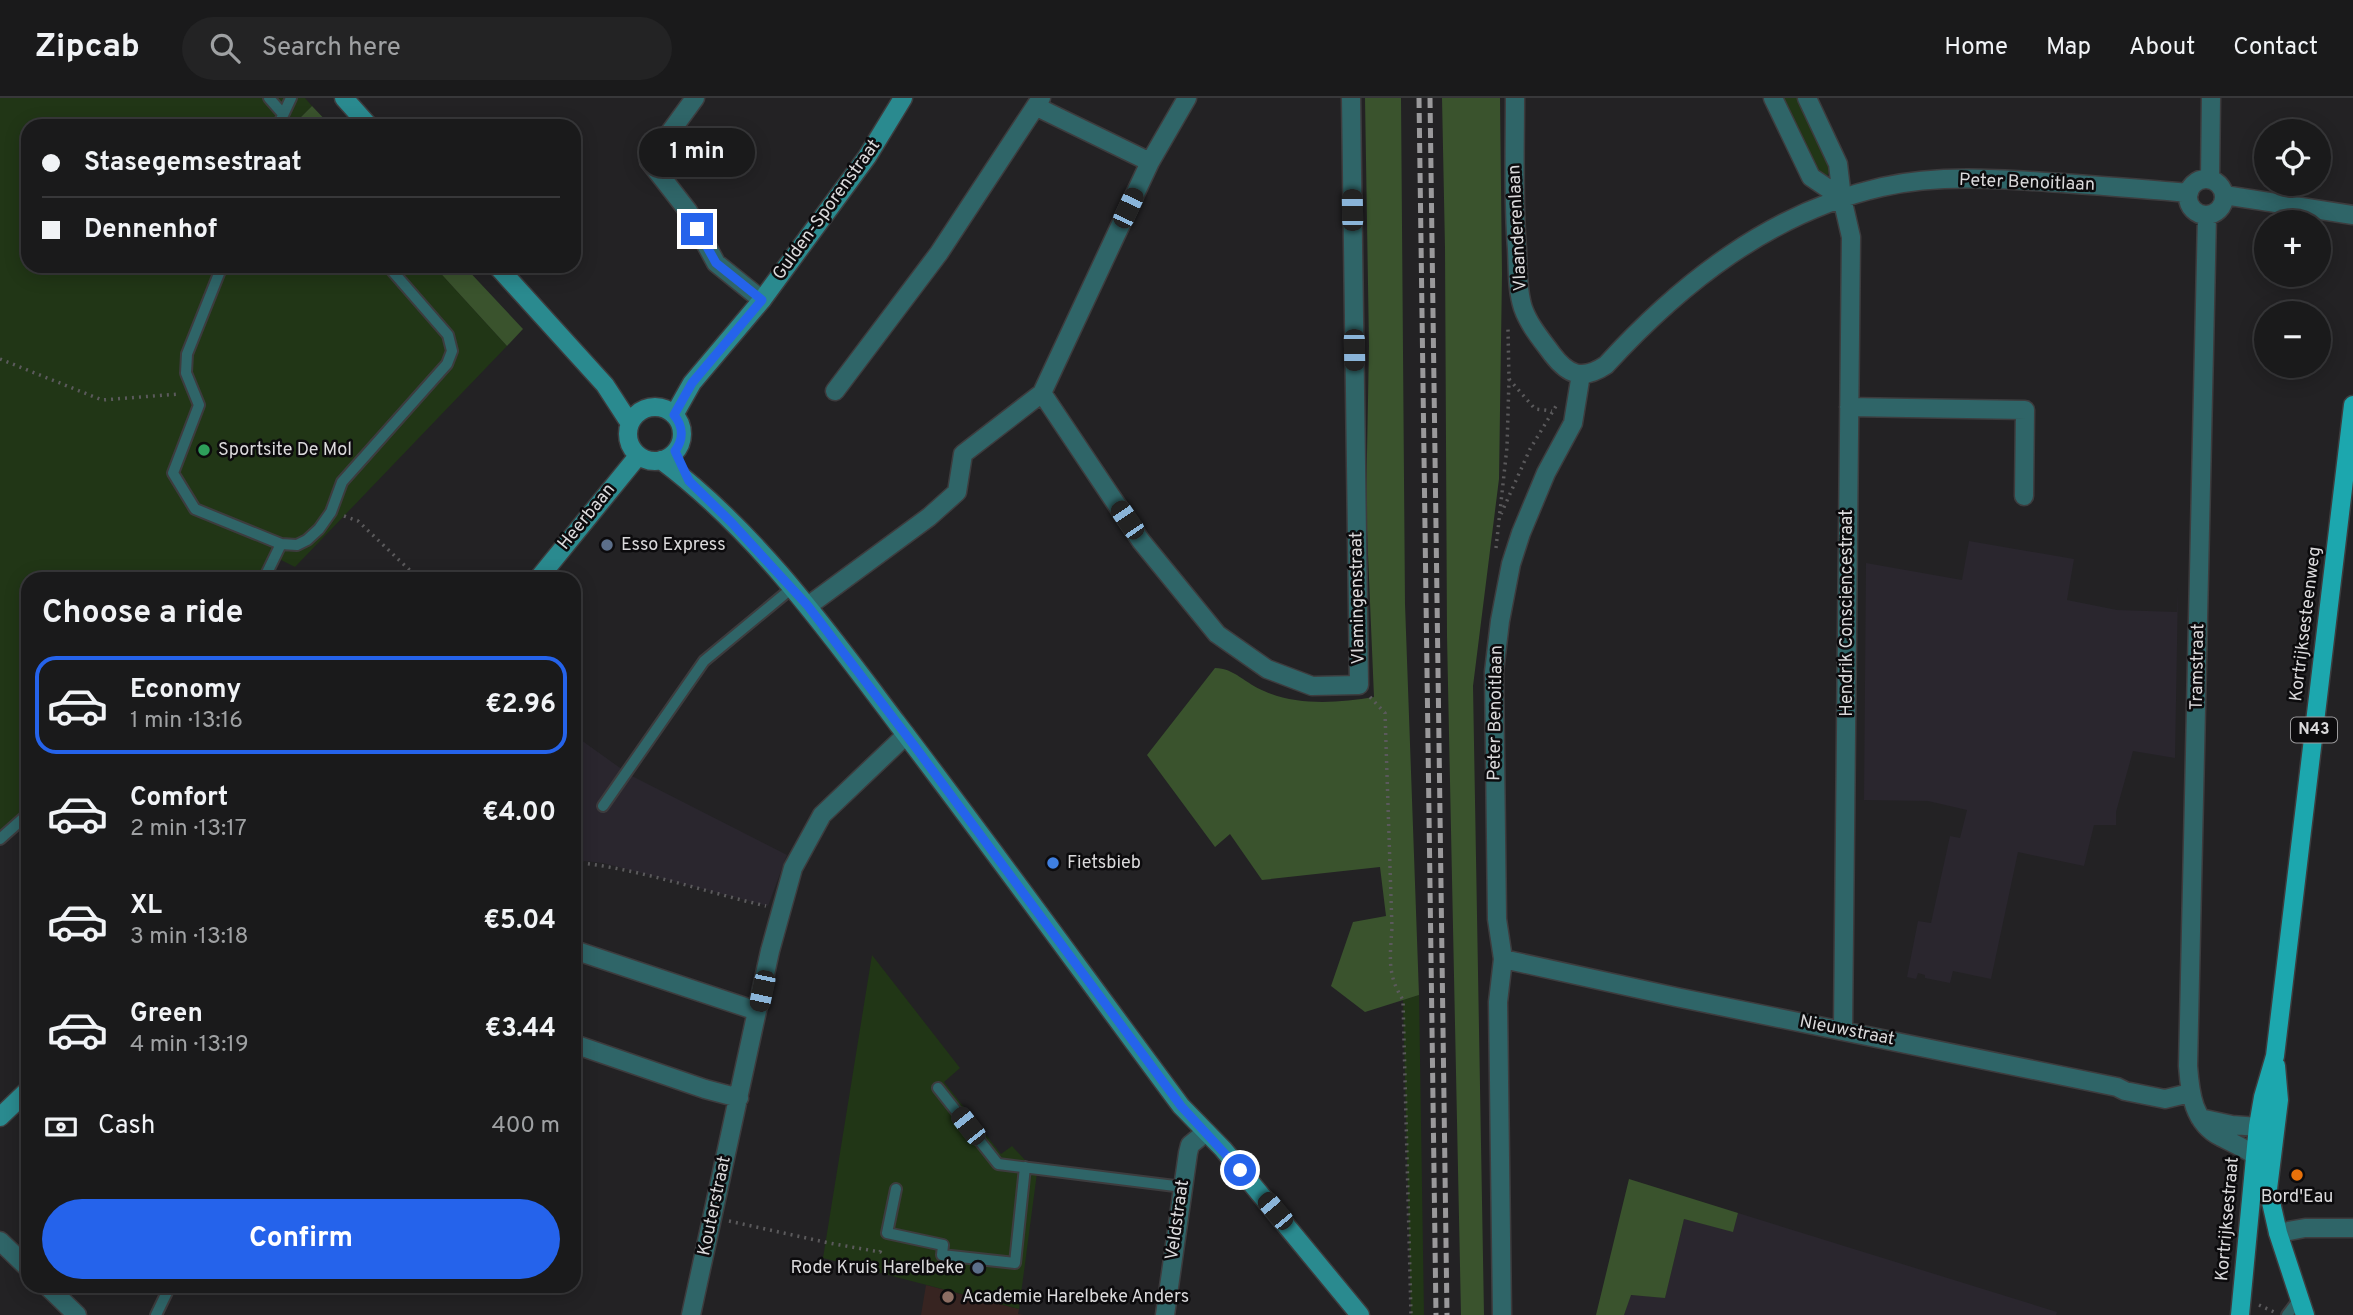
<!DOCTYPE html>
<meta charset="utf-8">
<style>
:root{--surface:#1a1a1b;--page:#232324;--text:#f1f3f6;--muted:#9fa1a3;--line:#38383a;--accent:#2563eb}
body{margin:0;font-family:Overpass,sans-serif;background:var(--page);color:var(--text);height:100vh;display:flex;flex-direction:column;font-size:26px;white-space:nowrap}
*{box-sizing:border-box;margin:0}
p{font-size:23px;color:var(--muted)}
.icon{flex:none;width:38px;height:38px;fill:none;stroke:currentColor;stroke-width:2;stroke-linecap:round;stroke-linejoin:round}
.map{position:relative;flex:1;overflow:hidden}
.side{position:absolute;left:21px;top:474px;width:560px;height:721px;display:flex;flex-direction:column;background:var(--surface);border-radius:21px;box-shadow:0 4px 18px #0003,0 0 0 2px var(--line)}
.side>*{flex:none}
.hud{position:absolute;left:21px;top:21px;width:560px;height:154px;border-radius:21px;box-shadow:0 4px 18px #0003,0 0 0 2px var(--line);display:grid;align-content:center;height:154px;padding:0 21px;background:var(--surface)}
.fabs{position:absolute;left:2254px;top:21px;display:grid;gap:14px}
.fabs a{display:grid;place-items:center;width:77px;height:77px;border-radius:50%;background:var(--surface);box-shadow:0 4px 18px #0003,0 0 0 2px var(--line);font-size:35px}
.end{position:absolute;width:32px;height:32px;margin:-16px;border:9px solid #2563eb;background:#fff;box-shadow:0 0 0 4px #fff}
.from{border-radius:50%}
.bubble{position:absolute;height:49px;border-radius:24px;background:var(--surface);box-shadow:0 4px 18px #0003,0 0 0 2px var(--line);font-size:23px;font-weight:700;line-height:49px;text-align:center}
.car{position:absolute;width:21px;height:42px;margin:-21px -10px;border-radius:9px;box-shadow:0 0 5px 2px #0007;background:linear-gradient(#222 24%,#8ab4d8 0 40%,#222 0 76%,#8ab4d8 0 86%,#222 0)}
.hud b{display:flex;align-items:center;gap:24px;height:66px;font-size:26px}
.hud b+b{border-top:2px solid var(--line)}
.hud i{width:18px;height:18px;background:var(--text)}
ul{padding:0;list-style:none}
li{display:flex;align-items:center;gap:21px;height:98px;margin:0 14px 10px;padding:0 7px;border:4px solid transparent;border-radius:21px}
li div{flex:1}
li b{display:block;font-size:26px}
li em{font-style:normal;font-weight:700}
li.selected{border-color:var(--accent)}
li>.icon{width:63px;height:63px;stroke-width:1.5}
h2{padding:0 21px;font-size:32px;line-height:84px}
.pay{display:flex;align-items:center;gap:18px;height:77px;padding:0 21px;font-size:26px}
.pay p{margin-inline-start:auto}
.primary-button{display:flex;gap:14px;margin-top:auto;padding:14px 21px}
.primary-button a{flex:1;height:80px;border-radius:42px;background:var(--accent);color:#fff;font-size:28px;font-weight:700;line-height:80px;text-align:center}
header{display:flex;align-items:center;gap:42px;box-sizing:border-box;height:98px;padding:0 35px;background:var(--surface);border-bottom:2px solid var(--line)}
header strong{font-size:33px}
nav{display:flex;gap:38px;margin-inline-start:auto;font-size:24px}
.search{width:490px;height:63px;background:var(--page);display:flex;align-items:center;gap:18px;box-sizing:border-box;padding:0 24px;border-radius:38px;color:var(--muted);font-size:26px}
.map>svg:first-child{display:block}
.built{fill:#2a262e}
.education{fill:#372421}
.green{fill:#213616}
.forest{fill:#3a532d}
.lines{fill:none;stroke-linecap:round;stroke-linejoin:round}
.lane-casing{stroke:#3d3c3e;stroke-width:14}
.street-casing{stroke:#3d3c3e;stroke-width:21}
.secondary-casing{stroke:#3d3c3e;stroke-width:21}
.primary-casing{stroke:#3d3c3e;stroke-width:21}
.path{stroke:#5b5a5c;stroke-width:3.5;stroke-dasharray:2 5;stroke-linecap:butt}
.lane{stroke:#2f6568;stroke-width:10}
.street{stroke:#2f6568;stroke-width:18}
.secondary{stroke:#2a8a8f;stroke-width:18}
.primary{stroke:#1ca7ae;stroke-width:18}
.rail{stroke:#9a999b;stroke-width:5;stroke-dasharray:10 5;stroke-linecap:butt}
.route{stroke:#2563eb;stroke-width:9}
.leisure-dot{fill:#2e9e5b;stroke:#0c0b0d;stroke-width:2.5}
.service-dot{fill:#5c6f8a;stroke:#0c0b0d;stroke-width:2.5}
.shop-dot{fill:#3f7fe0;stroke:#0c0b0d;stroke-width:2.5}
.food-dot{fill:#e8710a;stroke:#0c0b0d;stroke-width:2.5}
.education-dot{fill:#8d6e63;stroke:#0c0b0d;stroke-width:2.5}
.labels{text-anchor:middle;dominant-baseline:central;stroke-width:5;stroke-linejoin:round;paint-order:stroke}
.shield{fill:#0c0b0d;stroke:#9c9b9d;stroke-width:2}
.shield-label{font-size:16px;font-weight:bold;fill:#dad9db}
.street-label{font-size:18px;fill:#dad9db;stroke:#0c0b0d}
.poi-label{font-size:18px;fill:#dad9db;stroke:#0c0b0d;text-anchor:start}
</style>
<header>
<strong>Zipcab</strong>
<div class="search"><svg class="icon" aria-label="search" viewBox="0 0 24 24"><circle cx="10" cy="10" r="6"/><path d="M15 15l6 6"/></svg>Search here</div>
<nav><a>Home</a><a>Map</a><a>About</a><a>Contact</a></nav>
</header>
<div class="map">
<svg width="2353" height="1217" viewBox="0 0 2353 1217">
<rect width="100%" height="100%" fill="#232224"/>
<!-- built -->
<path class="built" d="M 1969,443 L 2074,461 L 2067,502 L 2117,512 L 2177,514 L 2178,490 L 2175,660 L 2133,653 L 2116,714 L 2116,727 L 2094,727 L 2084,768 L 2018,754 L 1991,881 L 1953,873 L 1950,885 L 1925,880 L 1925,877 L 1918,875 L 1916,881 L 1907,879 L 1918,823 L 1931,825 L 1950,738 L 1960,740 L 1967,712 L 1928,703 L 1864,702 L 1866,465 L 1962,482 Z
M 574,637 L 630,677 L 787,757 L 768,808 L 603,765 L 574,762 Z
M 1738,1115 L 2057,1214 L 2056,1217 L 1624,1217 L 1630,1197 L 1665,1199 L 1684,1121 L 1733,1133 Z"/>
<!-- education -->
<path class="education" d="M 926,1187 L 1019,1211 L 1018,1216 L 1024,1217 L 921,1217 Z"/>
<!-- green -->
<path class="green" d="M 0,0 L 305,0 L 312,8 L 299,21 L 306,28 L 28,28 L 28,168 L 434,168 L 507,248 L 295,469 L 269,456 L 257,481 L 28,481 L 28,716 L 0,741 Z
M 1782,0 L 1800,0 L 1832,69 L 1827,78 L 1819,77 Z
M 872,857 L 960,970 L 944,984 L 1001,1056 L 1012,1048 L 1037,1075 L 1019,1211 L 823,1160 Z
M 1419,897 L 1424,1217 L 1411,1217 L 1403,902 Z"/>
<!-- forest -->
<path class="forest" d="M 1365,0 L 1401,0 L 1405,506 L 1419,897 L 1365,914 L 1331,888 L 1353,824 L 1386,818 L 1380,769 L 1262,782 L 1230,736 L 1215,749 L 1147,657 L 1215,570 C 1234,570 1246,586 1264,593 C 1298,608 1338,605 1374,599 L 1366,409 L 1369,248 Z
M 1442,0 L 1500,0 L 1502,176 L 1499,381 L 1473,588 L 1484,1217 L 1461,1217 L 1447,538 L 1445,150 Z
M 312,8 L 331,28 L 306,28 L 299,21 Z
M 434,168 L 464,168 L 523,231 L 507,248 Z
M 1629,1081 L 1738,1115 L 1733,1134 L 1684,1121 L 1665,1200 L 1631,1197 L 1624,1217 L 1596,1217 Z"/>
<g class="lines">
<!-- lane casing -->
<g class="lane-casing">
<path id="lane" d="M 269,0 L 283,16
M 278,28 L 291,0
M 222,168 L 187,256 L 186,275 L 199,307 L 173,375 L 195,411 L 281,446 L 297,447 L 307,442 L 319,431 L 331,414 L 342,384 L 447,266 L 452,253 L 448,237 L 388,168
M 264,481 L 281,446
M 603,708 L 704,563 L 792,490
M 0,741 L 28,716
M 938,990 L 998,1066 L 1183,1089
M 896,1091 L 887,1135 L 943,1147 L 942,1157 L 1015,1165 L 1025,1069
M 156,1217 L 170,1188
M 2287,1217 L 2300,1200"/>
</g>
<!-- street casing -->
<g class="street-casing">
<path id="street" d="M 695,0 L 649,63 L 688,113 L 716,165 L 762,202
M 1515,0 C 1515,50 1513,101 1517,151 C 1518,170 1517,192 1523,210 C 1529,227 1541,241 1552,256 C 1568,277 1582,283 1606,267 C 1681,185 1771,114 1882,89 C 1941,76 2002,81 2062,85 C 2104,88 2146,91 2189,95
M 1773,0 L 1811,79 L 1842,100
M 1807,0 L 1838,66 L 1842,100 L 1851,139 L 1843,932
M 1037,9 L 1150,64
M 2210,81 L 2211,0
M2188 99a18 18 0 1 1 36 0a18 18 0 1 1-36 0Z
M 2224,97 L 2353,117
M 2207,117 L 2188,968 C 2190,995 2193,1025 2221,1039 C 2233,1045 2244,1050 2255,1057
M 835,293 L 939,155 L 1041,0
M 1042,295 L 1141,443 L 1217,536 L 1267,571 L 1312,588 L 1359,587 L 1351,0
M 1849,309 L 2025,312 L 2024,398
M 808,508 L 929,419 L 957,394 L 963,356 L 1042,295 L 1150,64 L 1187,0
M 580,854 L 757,913
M 1503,861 L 1676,899 L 2117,989 L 2125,993 L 2165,1001 L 2190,995
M 574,946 L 705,991 L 739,1000
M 2200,1020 L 2232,1027 L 2272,1030
M 2278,1135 L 2305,1130 L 2353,1130
M 0,1143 L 28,1170
M 47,1188 L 77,1217
M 691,1217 L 770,853 L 793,770 L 822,717 L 906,637
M 1165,1217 L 1188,1055 L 1190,1047 L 1206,1034
M 1502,1217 L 1498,904 L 1503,861 L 1497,821 L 1494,574 L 1500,523 L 1511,466 L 1521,435 L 1546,375 L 1573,325 L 1581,276"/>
</g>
<!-- secondary casing -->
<g class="secondary-casing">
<path id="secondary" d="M 344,0 L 369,28
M 497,168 L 605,287 L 629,324
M628 336a27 27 0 1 1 54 0a27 27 0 1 1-54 0Z
M 674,317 L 692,285 L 762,202 L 867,59 L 903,0
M 661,362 C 756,433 827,532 897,625 C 993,751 1086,880 1181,1008 L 1223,1051 L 1360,1217
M 538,481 L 638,358
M 0,1019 L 28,992"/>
</g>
<!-- primary casing -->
<g class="primary-casing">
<path id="primary" d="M 2276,968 L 2279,1002 L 2268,1091 L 2278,1135 L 2305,1217
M 2240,1217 L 2258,1028 L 2263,999 L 2275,958 L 2353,307"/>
</g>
<!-- path -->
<path class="path" d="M 0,261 L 102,302 L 179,296
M 1509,281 L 1535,311 L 1552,313
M 1501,416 L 1530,351 L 1556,308
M 344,418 L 358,423 L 419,481
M 1496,450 L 1507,349 L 1509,281 L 1508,231 L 1510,228
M 1370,599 L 1385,615 L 1392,830 C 1390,859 1387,877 1403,902 L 1411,1217
M 574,764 C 640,771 702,793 766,808
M 729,1123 L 829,1145 L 880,1154 L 882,1149
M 2259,1207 L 2274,1214"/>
<!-- lane -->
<use href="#lane" class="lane"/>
<!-- street -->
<use href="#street" class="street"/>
<!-- secondary -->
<use href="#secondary" class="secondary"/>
<!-- primary -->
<use href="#primary" class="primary"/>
<!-- rail -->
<path class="rail" d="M 1419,0 L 1436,1217
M 1430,0 L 1447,1217"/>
</g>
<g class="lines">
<!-- route -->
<path class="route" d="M 697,131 L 716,165 L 762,202 L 692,285 L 674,317 C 683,328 684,341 675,353 L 689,383 L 731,424 L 808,508 L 916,650 L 1181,1008 L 1240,1072"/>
</g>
<!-- markers -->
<circle class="leisure-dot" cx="204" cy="352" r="7"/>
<g class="service-dot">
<circle cx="607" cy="447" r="7"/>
<circle cx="978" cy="1170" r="7"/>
</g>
<circle class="shop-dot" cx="1053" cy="765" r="7"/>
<circle class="food-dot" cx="2297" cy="1077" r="7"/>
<circle class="education-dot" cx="948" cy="1199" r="7"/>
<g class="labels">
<!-- shield labels -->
<rect class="shield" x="2291" y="619.5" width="46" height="25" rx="5"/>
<g class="shield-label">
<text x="2314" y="632">N43</text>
</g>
<!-- street labels -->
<g class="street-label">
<text transform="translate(2027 85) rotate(2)">Peter Benoitlaan</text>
<text transform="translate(827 112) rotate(-54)">Gulden-Sporenstraat</text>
<text transform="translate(1518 130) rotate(-93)">Vlaanderenlaan</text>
<text transform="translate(587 419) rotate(-51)">Heerbaan</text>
<text transform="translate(1358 500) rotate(-91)">Vlamingenstraat</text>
<text transform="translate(1847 515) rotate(-90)">Hendrik Consciencestraat</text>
<text transform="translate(2306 526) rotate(-83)">Kortrijksesteenweg</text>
<text transform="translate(2198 569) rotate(-89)">Tramstraat</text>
<text transform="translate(1496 615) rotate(-89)">Peter Benoitlaan</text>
<text transform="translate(1847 933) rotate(11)">Nieuwstraat</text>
<text transform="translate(715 1108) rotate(-78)">Kouterstraat</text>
<text transform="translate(2228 1121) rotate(-85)">Kortrijksestraat</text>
<text transform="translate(1178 1122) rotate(-82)">Veldstraat</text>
</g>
<!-- poi labels -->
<g class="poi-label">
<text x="218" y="352">Sportsite De Mol</text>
<text x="621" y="447">Esso Express</text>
<text x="1067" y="765">Fietsbieb</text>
<text x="2297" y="1099" text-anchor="middle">Bord'Eau</text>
<text x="964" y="1170" text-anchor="end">Rode Kruis Harelbeke</text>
<text x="962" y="1199">Academie Harelbeke Anders</text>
</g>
</g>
</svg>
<div class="fabs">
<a><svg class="icon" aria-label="locate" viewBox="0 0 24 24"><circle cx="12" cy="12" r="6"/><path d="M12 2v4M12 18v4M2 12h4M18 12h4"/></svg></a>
<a>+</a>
<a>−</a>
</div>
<i class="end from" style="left:1240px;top:1072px"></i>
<i class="end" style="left:697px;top:131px"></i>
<div class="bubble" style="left:639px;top:30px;width:116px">1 min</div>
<i class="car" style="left:1128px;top:110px;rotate:25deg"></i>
<i class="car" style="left:1352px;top:112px;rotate:359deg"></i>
<i class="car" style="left:1354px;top:252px;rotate:179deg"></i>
<i class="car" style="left:1127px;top:422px;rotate:326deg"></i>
<i class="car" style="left:762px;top:893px;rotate:192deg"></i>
<i class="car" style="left:968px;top:1028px;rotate:322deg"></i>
<i class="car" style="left:1275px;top:1113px;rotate:320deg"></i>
<div class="hud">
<b><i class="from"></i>Stasegemsestraat</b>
<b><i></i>Dennenhof</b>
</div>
<section class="side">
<h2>Choose a ride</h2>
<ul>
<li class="selected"><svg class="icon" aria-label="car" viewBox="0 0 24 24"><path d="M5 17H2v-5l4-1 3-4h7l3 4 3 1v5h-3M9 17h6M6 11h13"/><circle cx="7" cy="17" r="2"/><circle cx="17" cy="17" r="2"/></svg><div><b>Economy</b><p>1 min · 13:16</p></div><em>€2.96</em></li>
<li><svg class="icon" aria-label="car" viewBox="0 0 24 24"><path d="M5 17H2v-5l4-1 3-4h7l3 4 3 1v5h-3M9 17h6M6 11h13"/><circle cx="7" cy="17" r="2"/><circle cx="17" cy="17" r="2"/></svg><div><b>Comfort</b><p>2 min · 13:17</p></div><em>€4.00</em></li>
<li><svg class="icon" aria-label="car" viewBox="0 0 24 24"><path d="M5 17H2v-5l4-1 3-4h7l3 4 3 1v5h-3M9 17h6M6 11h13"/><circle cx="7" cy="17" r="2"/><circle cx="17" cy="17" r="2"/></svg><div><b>XL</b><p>3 min · 13:18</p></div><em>€5.04</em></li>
<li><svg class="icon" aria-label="car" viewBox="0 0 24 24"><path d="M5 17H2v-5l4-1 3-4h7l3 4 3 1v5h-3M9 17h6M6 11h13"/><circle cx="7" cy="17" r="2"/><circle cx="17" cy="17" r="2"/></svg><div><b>Green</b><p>4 min · 13:19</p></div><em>€3.44</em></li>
</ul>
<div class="pay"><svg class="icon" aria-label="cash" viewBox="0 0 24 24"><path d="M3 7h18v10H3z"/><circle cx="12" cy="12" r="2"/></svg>Cash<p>400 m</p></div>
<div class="primary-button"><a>Confirm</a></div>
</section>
</div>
